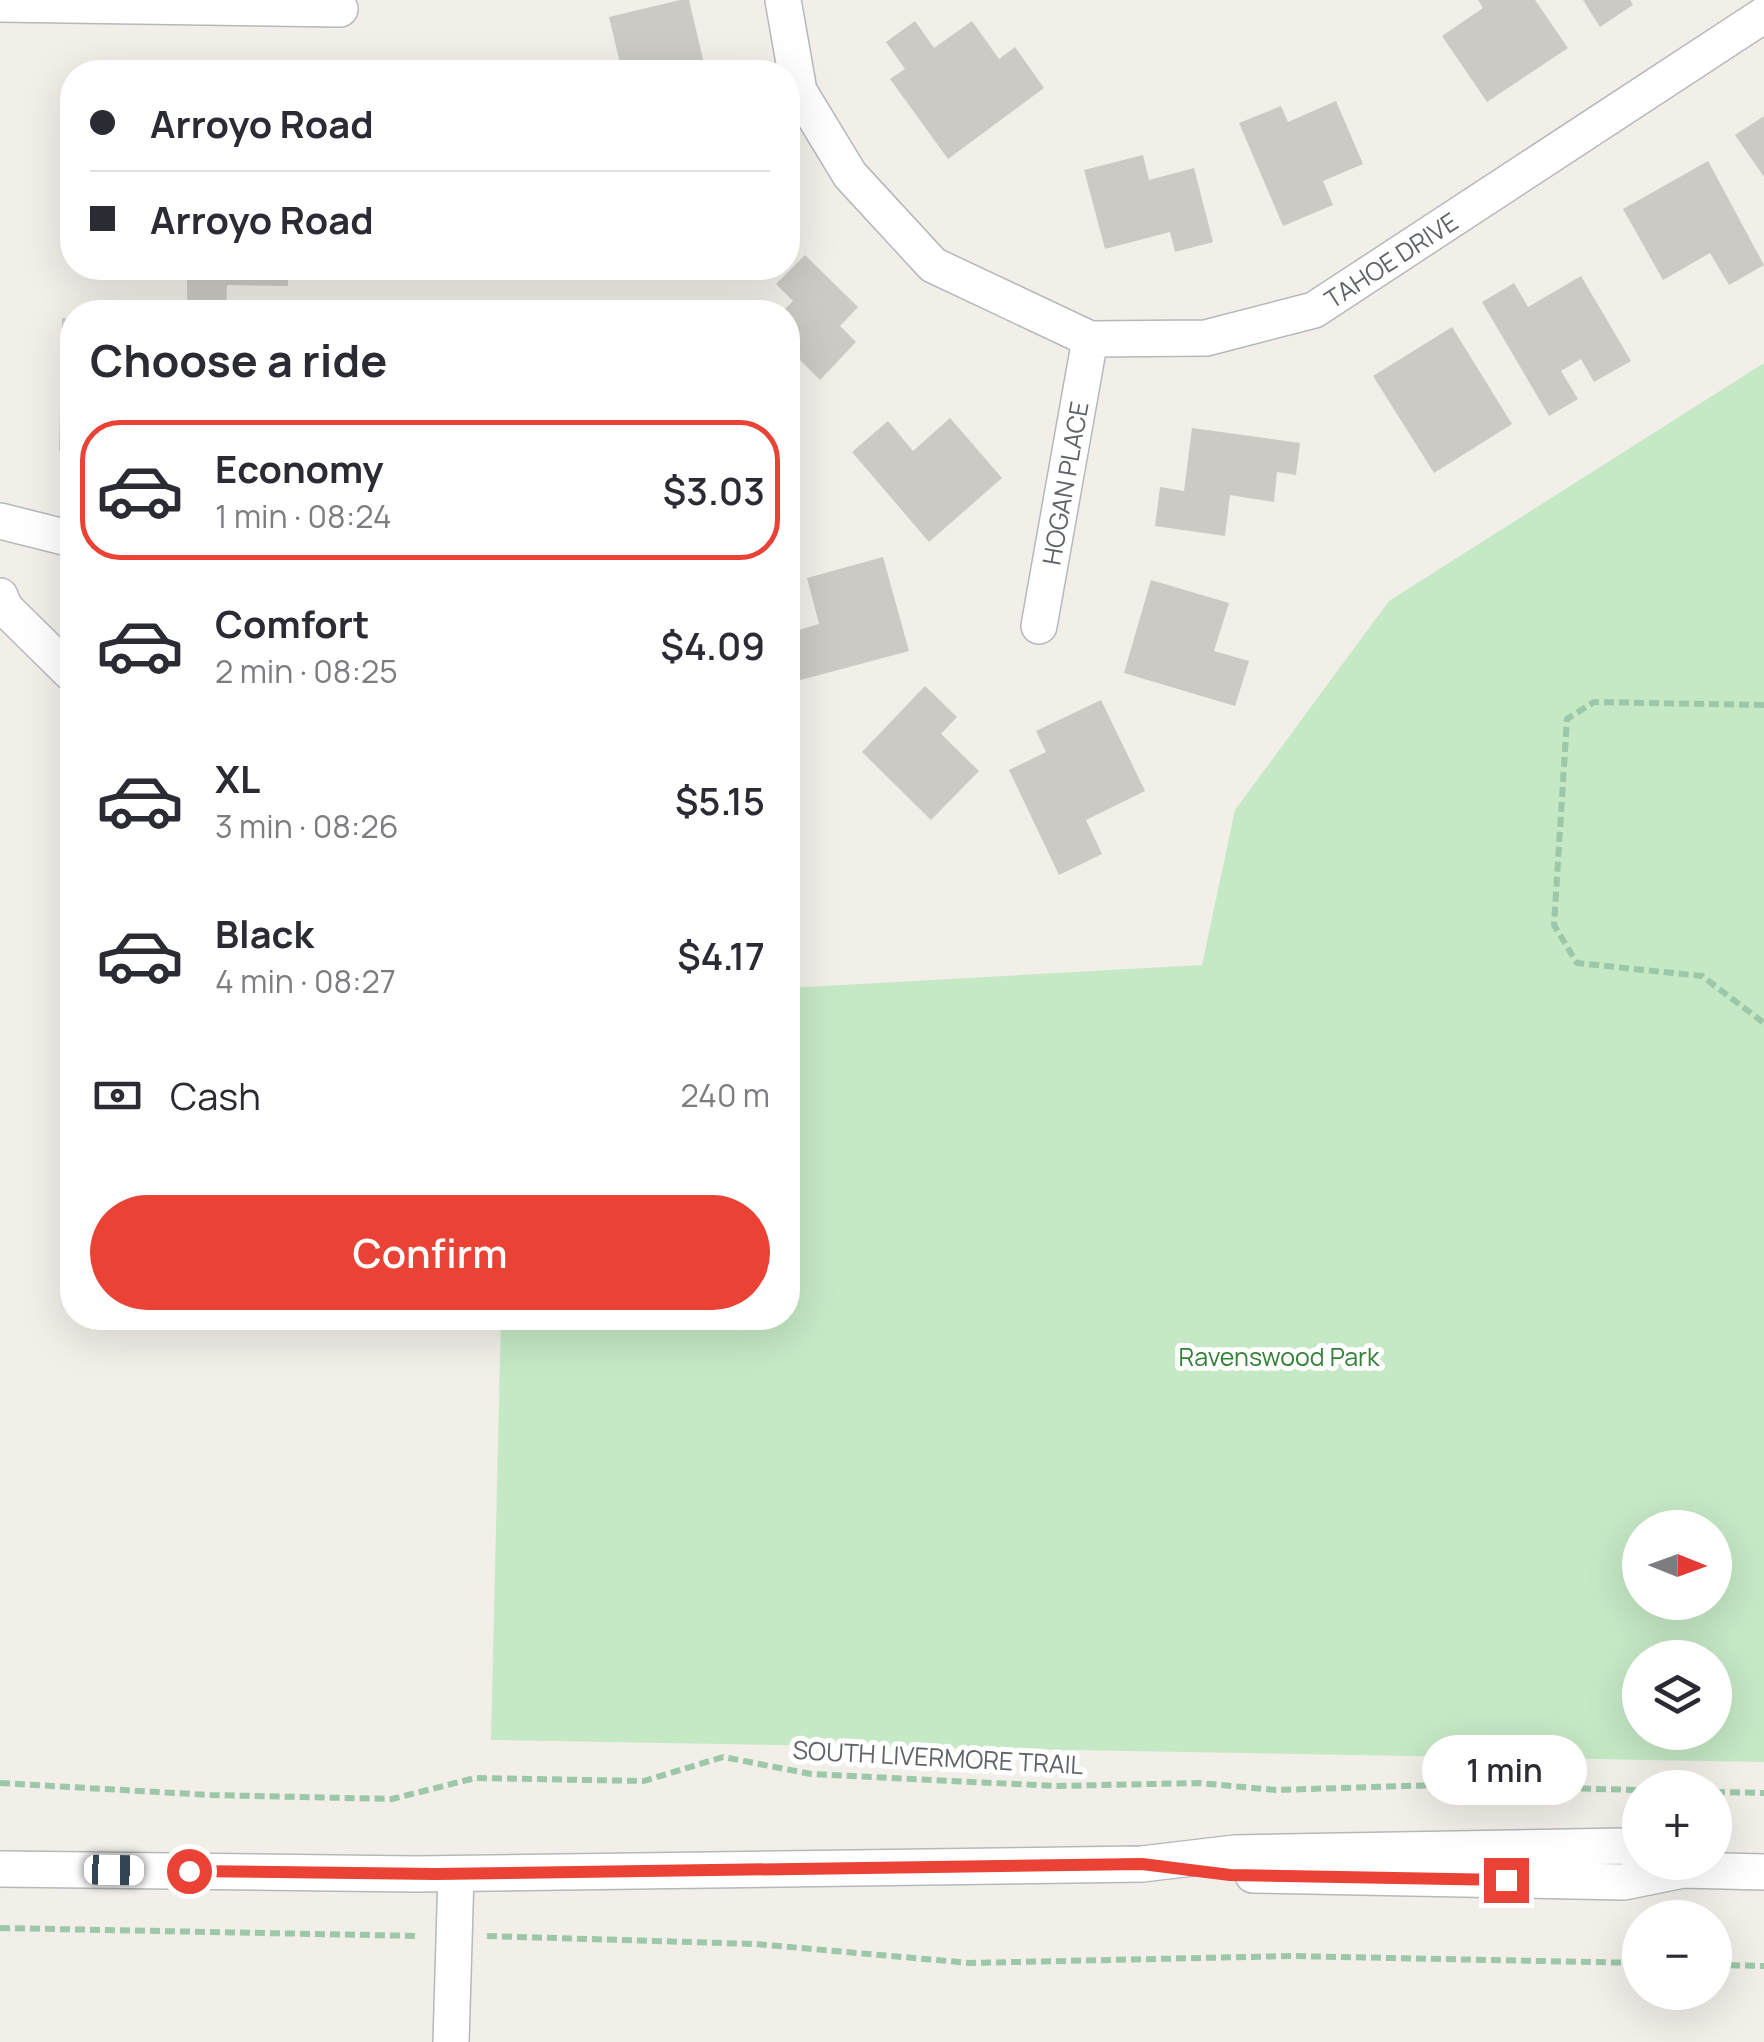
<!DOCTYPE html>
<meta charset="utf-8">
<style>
:root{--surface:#fff;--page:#f2f2f3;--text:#2b2b33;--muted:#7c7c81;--line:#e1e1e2;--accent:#ea4335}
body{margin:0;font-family:Manrope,sans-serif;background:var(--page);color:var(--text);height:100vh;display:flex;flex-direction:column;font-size:38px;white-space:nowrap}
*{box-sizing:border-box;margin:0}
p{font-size:32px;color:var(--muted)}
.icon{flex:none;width:55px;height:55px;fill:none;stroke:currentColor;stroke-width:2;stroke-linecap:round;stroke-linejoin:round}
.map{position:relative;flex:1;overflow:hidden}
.side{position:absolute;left:60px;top:300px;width:740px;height:1030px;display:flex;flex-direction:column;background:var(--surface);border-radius:40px;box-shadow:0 10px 40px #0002}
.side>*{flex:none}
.top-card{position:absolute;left:60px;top:60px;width:740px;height:220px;border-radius:40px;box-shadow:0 10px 40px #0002;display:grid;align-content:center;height:220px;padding:0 30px;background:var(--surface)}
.needle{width:65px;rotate:91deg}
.buttons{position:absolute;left:1622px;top:1510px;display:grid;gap:20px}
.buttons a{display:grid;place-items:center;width:110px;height:110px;border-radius:50%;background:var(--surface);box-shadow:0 10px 40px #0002;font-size:50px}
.end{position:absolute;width:45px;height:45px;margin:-22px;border:12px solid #ea4335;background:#fff;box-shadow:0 0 0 5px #fff}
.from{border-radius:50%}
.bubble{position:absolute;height:70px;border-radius:35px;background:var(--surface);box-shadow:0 10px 40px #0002;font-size:32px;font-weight:600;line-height:70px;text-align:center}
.car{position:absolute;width:30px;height:60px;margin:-30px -15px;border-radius:12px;box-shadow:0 0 8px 2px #0007;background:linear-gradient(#fff 24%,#345 0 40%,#fff 0 76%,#345 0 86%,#fff 0)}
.top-card b{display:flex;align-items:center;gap:35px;height:95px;font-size:38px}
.top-card b+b{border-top:2px solid var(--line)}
.top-card i{width:25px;height:25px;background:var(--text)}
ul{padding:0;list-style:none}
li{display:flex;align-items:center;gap:30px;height:140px;margin:0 20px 15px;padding:0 10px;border:5px solid transparent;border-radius:40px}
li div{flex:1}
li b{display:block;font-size:38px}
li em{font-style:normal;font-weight:600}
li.active{border-color:var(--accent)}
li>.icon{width:90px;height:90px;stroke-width:1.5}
h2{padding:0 30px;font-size:45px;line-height:120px}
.pay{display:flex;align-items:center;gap:25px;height:110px;padding:0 30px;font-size:38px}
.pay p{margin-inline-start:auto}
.action{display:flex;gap:20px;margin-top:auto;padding:20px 30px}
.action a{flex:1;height:115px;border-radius:60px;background:var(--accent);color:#fff;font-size:40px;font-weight:600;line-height:115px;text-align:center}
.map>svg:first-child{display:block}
.green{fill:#c5e8c5;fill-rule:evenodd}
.building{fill:#cccac5}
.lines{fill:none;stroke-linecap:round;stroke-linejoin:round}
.minor-casing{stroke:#b5b8bc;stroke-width:38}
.path{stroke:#9cc7a9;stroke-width:6;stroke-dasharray:10 5;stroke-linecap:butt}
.minor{stroke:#fff;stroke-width:35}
.route{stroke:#ea4335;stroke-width:12}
.labels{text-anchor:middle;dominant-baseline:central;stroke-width:10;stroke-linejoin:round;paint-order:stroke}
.street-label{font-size:25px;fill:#5f6368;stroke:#fff}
.park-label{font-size:25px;fill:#348238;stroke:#fff}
</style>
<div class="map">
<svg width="1764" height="2042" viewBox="0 0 1764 2042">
<rect width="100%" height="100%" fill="#f1efe8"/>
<!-- green -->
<path class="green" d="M 1764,363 L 1764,1762 L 491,1740 L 501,1318 L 788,1318 L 788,988 L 1202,965 L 1235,810 L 1389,601 ZM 1640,1528 L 1715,1528 L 1715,1602 L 1640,1602 ZM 1640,1658 L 1715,1658 L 1715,1732 L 1640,1732 Z"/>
<!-- building -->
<path class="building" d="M 680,0 L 689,0 L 706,72 L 622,72 L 609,17 Z
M 1478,0 L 1535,0 L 1568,48 L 1487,102 L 1442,36 L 1483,8 Z
M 1583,0 L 1630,0 L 1633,5 L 1600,27 Z
M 915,21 L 934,48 L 972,21 L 999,59 L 1015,47 L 1044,88 L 948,159 L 890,79 L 905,69 L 886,42 Z
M 67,92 L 72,92 L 72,218 L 67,218 Z
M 1336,101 L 1363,164 L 1323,181 L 1333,205 L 1283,226 L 1239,123 L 1281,106 L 1288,122 Z
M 1764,116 L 1764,177 L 1735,135 Z
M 1143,155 L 1149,180 L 1194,168 L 1213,242 L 1175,252 L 1170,232 L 1105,249 L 1084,170 Z
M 1708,161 L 1764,265 L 1729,285 L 1710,253 L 1663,280 L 1623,209 Z
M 805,255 L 858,307 L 840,326 L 856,342 L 820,380 L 788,348 L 788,312 L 782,312 L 793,301 L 776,284 Z
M 187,268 L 288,268 L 288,286 L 227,285 L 226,312 L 187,312 Z
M 1581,276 L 1631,361 L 1594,382 L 1581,359 L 1561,371 L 1578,399 L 1549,416 L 1482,302 L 1514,283 L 1528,307 Z
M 62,318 L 72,318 L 72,452 L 59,451 Z
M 1452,327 L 1512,424 L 1434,473 L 1373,376 Z
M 950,418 L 1002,478 L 929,542 L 852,452 L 888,421 L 913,451 Z
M 1192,428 L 1300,443 L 1296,475 L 1277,472 L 1274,502 L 1230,495 L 1225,536 L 1155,526 L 1160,487 L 1184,491 Z
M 883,557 L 909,651 L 793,682 L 788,633 L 819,624 L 807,578 Z
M 1151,580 L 1229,603 L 1214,651 L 1249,661 L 1235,706 L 1124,673 Z
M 925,686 L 957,717 L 941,734 L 979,771 L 931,820 L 862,752 Z
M 1101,700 L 1145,791 L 1086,820 L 1102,854 L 1059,875 L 1009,770 L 1046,752 L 1036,731 Z"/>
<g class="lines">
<!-- minor casing -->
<g class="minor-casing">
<path id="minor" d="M 783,0 L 799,91 L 850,175 L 933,265 L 1090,339 L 1206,338 L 1314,310 L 1764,15
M 0,4 L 340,9
M 0,521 L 72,539
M 0,596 L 5,608 L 72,674
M 1039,626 L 1090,339
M 0,1869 L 416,1874 L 1142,1864 L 1235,1853 L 1625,1846 L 1640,1853
M 1253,1875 L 1624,1882 L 1683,1870 L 1764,1872
M 451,2042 L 456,1874"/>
</g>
<!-- path -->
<path class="path" d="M 1764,705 L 1594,702 L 1567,719 L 1554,925 L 1577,963 L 1702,976 L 1764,1023
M 0,1783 L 210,1795 L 392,1799 L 475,1778 L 644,1781 L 723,1757 L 811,1774 L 1055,1786 L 1199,1783 L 1276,1790 L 1439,1785 L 1640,1790
M 1715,1792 L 1764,1793
M 0,1928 L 420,1936
M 487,1936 L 756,1944 L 970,1963 L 1292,1956 L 1640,1963
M 1715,1965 L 1764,1966"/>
<!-- minor -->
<use href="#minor" class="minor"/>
</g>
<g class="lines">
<!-- route -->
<path class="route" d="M 189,1871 L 436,1874 L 1142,1864 L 1230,1875 L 1506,1880"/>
</g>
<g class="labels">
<!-- street labels -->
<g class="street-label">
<text transform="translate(1391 260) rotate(-33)">TAHOE DRIVE</text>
<text transform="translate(1065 483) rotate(-80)">HOGAN PLACE</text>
<text transform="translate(938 1757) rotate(3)">SOUTH LIVERMORE TRAIL</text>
</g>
<!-- park labels -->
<g class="park-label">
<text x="1279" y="1356">Ravenswood Park</text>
</g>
</g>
</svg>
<div class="buttons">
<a><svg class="needle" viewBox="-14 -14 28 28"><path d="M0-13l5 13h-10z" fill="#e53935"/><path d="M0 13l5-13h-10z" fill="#7c7c81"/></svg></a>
<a><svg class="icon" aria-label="layers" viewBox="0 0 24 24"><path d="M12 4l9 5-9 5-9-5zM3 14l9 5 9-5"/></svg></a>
<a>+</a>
<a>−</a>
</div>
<i class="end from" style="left:189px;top:1871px"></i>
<i class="end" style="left:1506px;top:1880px"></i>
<div class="bubble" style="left:1422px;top:1735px;width:165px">1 min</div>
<i class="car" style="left:114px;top:1870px;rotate:91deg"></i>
<div class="top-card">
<b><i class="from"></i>Arroyo Road</b>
<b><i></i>Arroyo Road</b>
</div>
<section class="side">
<h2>Choose a ride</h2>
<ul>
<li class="active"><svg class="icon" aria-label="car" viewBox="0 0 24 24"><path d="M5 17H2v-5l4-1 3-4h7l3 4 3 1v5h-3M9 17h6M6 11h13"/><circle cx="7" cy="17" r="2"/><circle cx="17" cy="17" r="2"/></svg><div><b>Economy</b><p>1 min · 08:24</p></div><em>$3.03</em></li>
<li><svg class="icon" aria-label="car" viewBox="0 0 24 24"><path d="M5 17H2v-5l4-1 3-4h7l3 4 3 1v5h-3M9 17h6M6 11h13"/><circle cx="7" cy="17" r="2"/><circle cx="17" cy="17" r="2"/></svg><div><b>Comfort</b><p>2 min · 08:25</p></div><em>$4.09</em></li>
<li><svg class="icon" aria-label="car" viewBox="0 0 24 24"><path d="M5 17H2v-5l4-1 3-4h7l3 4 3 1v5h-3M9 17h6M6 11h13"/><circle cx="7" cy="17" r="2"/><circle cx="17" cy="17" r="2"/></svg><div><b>XL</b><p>3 min · 08:26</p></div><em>$5.15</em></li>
<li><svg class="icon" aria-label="car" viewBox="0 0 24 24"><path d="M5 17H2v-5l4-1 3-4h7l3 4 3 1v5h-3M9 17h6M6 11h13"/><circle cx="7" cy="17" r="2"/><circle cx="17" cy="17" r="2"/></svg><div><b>Black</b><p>4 min · 08:27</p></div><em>$4.17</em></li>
</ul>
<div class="pay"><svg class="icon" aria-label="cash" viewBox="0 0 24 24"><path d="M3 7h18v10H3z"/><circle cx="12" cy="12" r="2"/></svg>Cash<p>240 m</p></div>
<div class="action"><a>Confirm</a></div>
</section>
</div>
